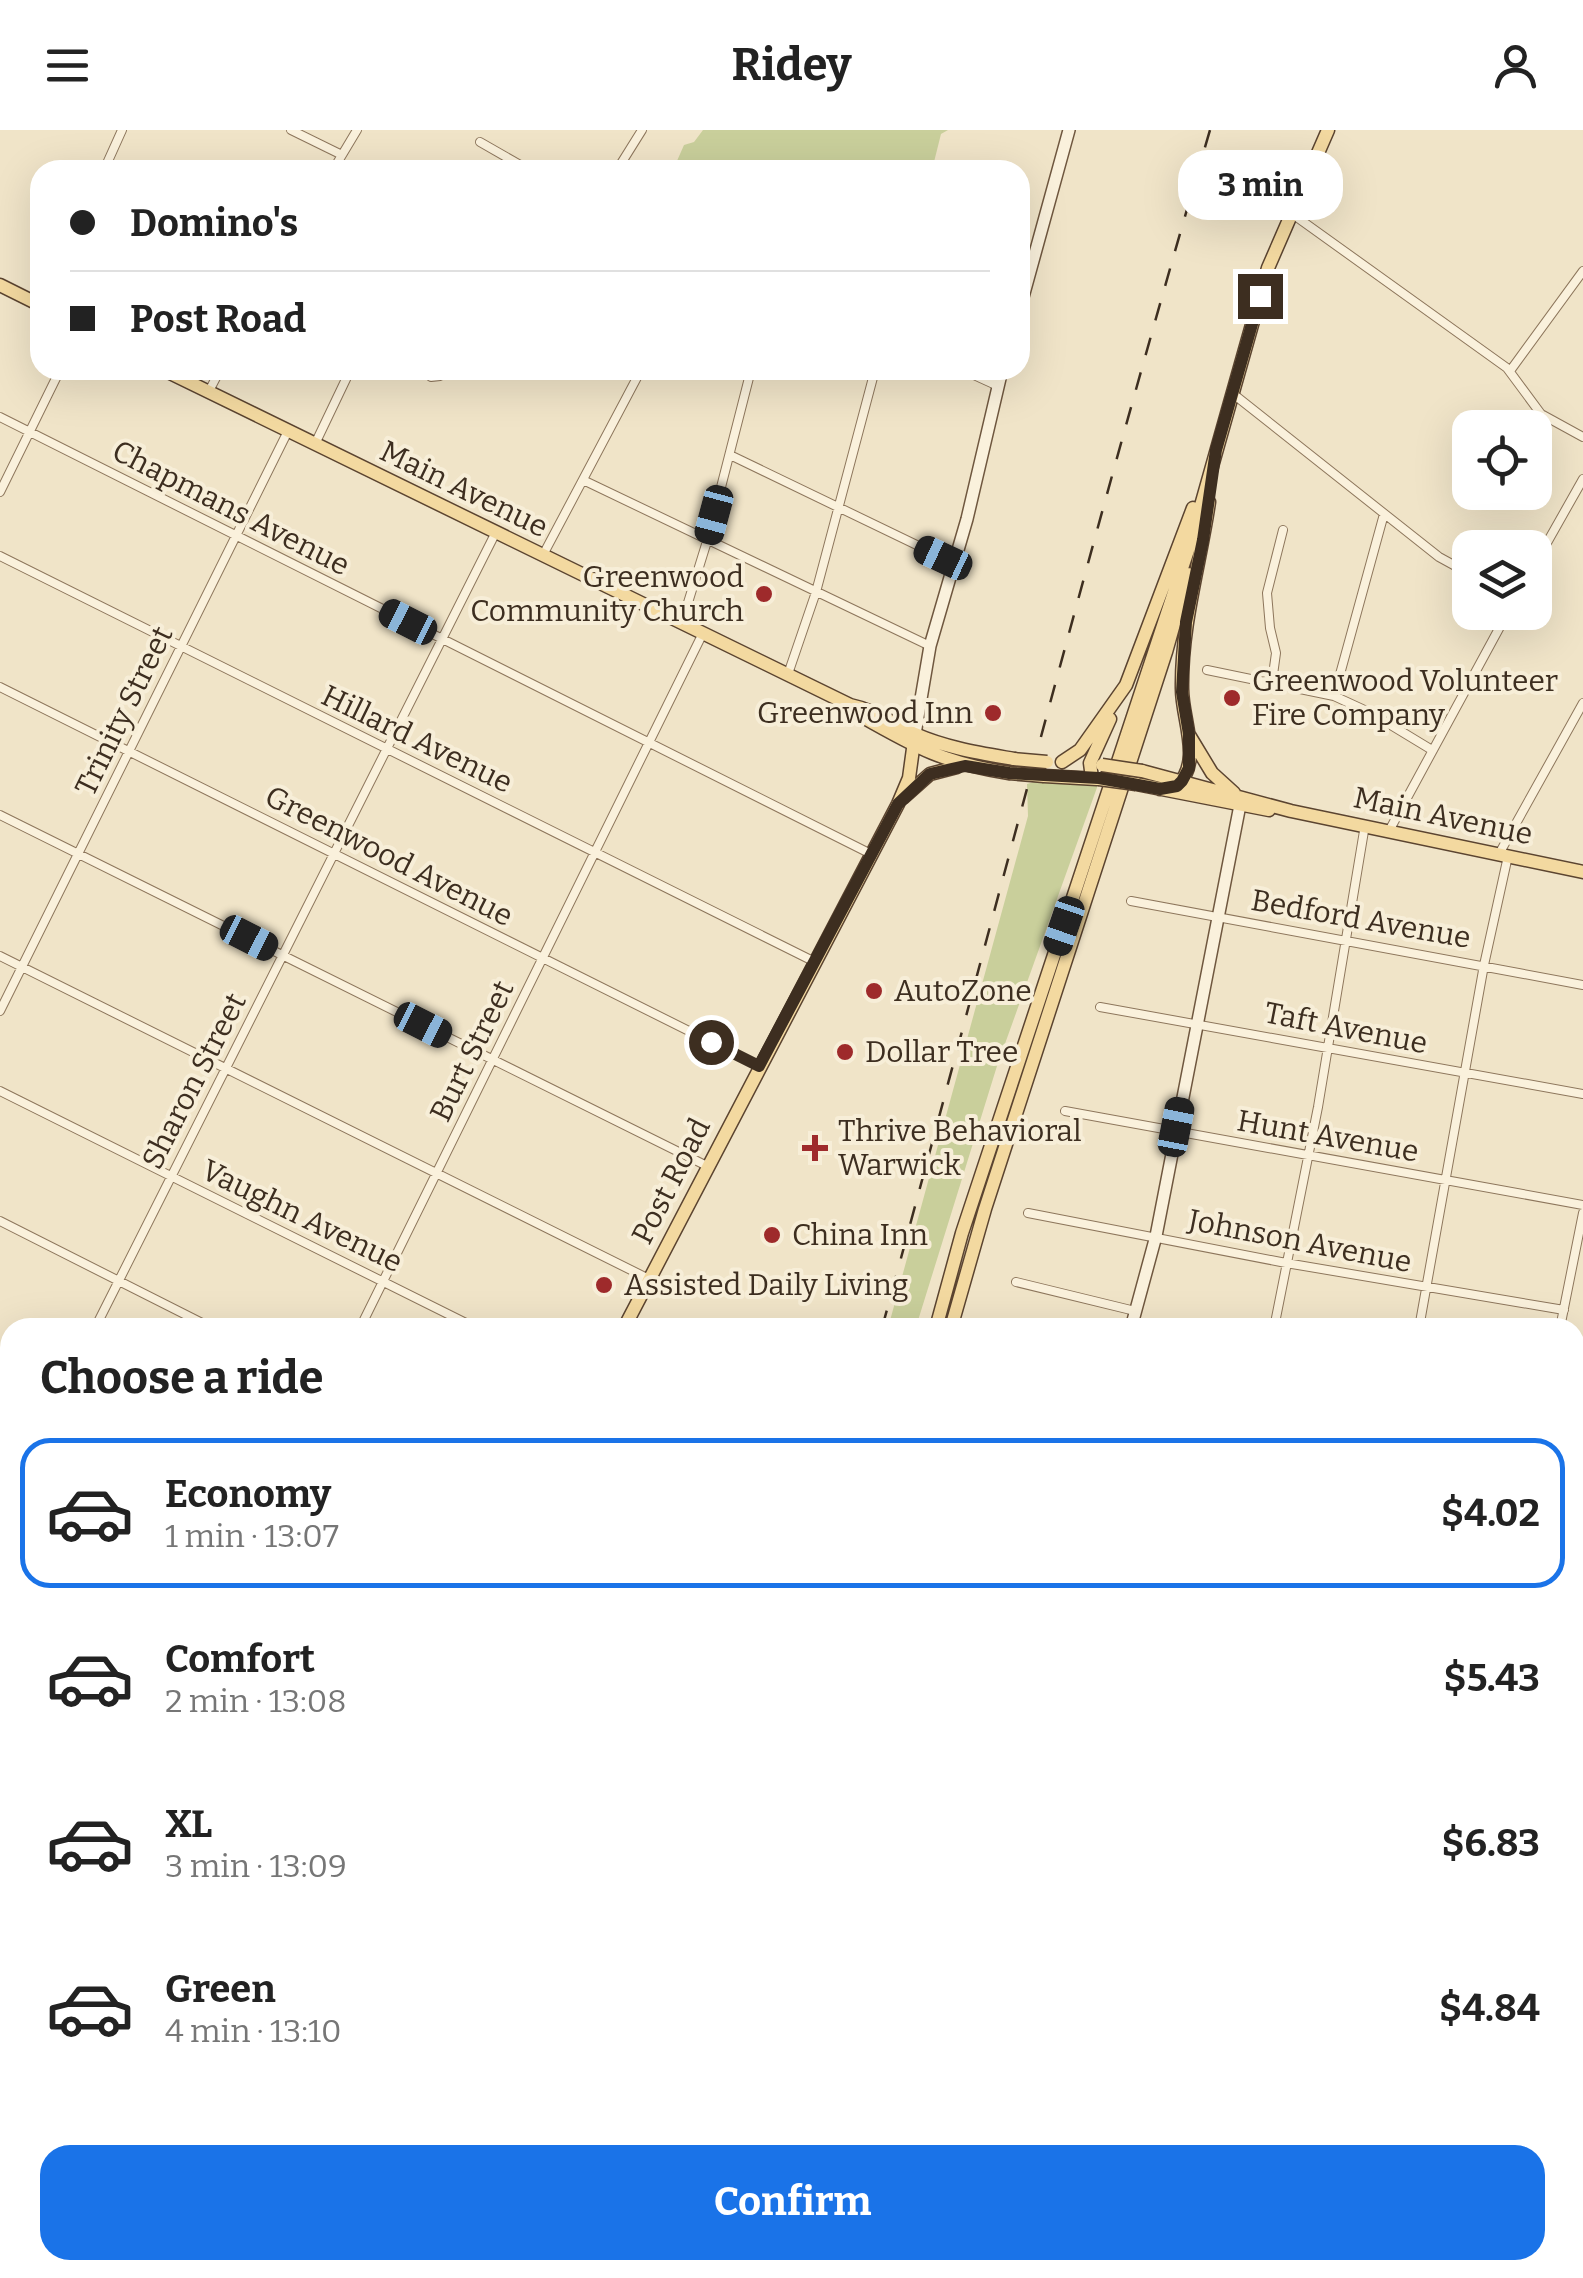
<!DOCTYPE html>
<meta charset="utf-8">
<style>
:root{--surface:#fff;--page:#f6f6f6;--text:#222;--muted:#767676;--line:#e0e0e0;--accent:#1a73e8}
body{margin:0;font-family:Bitter,serif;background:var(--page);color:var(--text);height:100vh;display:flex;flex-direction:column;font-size:38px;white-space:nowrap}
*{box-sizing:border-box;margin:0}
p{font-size:32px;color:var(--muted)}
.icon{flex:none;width:55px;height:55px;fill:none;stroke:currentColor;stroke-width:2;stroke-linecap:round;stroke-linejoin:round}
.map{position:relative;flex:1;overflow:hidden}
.panel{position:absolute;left:0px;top:1188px;width:1585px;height:962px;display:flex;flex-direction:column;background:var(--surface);border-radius:30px 30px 0 0;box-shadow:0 10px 40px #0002}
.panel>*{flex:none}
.hud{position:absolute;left:30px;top:30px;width:1000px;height:220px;border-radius:30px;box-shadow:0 10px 40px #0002;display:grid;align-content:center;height:220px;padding:0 40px;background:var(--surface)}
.tools{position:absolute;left:1452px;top:280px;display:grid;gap:20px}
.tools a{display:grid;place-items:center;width:100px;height:100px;border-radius:20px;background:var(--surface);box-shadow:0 10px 40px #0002;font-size:50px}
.end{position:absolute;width:45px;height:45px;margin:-22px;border:12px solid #3d2e20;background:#fff;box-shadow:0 0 0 5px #fff}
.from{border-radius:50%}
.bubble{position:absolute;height:70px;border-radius:30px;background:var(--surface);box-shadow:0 10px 40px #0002;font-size:32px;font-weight:700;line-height:70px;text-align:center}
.car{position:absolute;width:30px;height:60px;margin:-30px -15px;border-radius:12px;box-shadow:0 0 8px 2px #0007;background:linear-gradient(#222 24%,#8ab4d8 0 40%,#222 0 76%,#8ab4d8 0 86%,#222 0)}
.hud b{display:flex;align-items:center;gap:35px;height:95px;font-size:38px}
.hud b+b{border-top:2px solid var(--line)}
.hud i{width:25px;height:25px;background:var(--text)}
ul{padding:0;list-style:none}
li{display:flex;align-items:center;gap:30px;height:150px;margin:0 20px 15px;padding:0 20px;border:5px solid transparent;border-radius:30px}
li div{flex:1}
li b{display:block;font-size:38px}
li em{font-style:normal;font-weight:700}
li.selected{border-color:var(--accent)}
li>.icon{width:90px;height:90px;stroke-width:1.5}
h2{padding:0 40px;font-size:45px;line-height:120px}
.action{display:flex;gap:20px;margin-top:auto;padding:20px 40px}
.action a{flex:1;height:115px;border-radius:30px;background:var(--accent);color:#fff;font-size:40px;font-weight:700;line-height:115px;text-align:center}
header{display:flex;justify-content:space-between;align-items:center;height:130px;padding:0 40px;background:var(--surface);font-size:45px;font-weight:700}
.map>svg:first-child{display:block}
.green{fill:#c9cf9b}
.water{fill:#a9c4bc;stroke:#6f938a;stroke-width:2.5}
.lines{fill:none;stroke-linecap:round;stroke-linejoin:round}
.street-casing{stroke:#8d765c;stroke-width:10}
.secondary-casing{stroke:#6f573f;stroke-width:14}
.primary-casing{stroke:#5b4430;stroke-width:15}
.street{stroke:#faf1dc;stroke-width:8}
.secondary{stroke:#faf1dc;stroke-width:11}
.primary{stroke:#f3d9a0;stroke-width:12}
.rail{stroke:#3d2e20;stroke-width:2.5;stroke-dasharray:18 18;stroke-linecap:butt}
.primary-bridge-casing{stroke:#5b4430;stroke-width:15;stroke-linecap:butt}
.primary-bridge{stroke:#f3d9a0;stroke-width:12}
.route{stroke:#3d2e20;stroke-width:12}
.poi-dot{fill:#9e2a2b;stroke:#f7eed8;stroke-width:4}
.labels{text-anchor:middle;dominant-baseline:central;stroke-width:8;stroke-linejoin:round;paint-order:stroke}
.street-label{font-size:30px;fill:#3d2e20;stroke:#f7eed8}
.poi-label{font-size:30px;fill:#3d2e20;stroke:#f7eed8;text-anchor:start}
</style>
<header><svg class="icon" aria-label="menu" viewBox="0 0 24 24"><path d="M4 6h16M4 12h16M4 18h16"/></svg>Ridey<svg class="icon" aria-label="person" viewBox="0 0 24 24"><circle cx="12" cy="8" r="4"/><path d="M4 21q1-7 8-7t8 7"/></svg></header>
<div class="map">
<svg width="1583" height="2148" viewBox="0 0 1583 2148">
<rect width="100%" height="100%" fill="#f0e4c8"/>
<!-- green -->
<path class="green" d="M 703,0 L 948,0 L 941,4 L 932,40 L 766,37 L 761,40 L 673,40 L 684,15 L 694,12 Z
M 1044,649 L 1099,652 L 997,936 L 916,1197 L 888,1198 L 1028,686 L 1027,654 Z
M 0,1357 L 10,1358 L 10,1439 L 0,1430 Z
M 21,2140 L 155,2140 L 155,2148 L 12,2148 Z
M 633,2140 L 899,2140 L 899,2148 L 631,2148 Z"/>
<!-- water -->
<path class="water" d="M 0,1430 L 10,1439 L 10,1922 L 2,1922 Z"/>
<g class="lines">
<!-- street casing -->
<g class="street-casing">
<path id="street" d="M 291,0 L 342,25
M 480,12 L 529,40
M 104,40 L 122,0
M 333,40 L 357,0
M 617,40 L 642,0
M 1291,83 L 1507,238 L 1541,284 L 1583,307
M 421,240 L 431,247 L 440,246 L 442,240
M 963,240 L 998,256
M 1510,241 L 1583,141
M 208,263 L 220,240
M 1232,263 L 1439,427 L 1470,444
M 0,287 L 871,724
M 315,314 L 347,247 L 353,240
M 730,325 L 954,433
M 583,350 L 930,516
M 0,362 L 60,240
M 543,425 L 641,240
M 0,426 L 813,831
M 1535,434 L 1583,349
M 682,492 L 708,408 L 751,240
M 1207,540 L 1334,566 L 1371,583 L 1432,620
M 788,544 L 816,462 L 875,240
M 1272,552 L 1276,523 L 1270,498 L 1267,463 L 1283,400
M 0,557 L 759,936
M 1334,566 L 1384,384
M 0,685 L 707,1036
M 1389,701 L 1508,482
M 1499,724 L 1583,573
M 1131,771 L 1583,855
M 0,826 L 649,1149
M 1100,877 L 1583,964
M 0,881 L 288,301
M 0,961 L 476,1198
M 1065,981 L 1583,1075
M 1028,1083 L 1286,1133 L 1564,1180
M 0,1091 L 212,1198
M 1016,1152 L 1135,1181
M 95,1198 L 496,402
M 360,1198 L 703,503
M 1274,1198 L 1318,977 L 1365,695
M 1419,1198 L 1484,835 L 1508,726
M 1560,1198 L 1583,1083
M 0,1224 L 10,1228
M 1575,1296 L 1583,1298
M 1575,1406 L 1583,1407
M 1575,1519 L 1583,1520
M 1575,1609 L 1583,1611
M 1575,1881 L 1583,1881
M 953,2140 L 954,2148
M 1165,2140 L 1167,2148
M 1272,2140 L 1274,2148
M 442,2148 L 458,2140
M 501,2148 L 501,2140
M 1544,2148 L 1545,2140"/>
</g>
<!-- secondary casing -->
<g class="secondary-casing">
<path id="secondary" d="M 1020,178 L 1069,0
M 915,604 L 930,516 L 967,389 L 1002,240
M 1131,1198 L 1156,1106 L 1240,675
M 1061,2140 L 1063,2148"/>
</g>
<!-- primary casing -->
<g class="primary-casing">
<path id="primary" d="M 0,155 L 40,175
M 164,240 L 850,575 C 875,580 893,594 915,604 C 947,618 980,623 1014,629
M 852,577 L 861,586 C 917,618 944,633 1009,643
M 1189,605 L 1212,643 L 1234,663
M 1062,632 L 1080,620 L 1126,555 L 1193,378
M 1142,641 L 1291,681 L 1583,742
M 1044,646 L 1097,649
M 1092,648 L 1090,633 L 1110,589
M 1136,654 L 1269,680
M 1160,659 L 1177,656 C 1203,631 1182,590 1182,559 C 1181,495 1200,434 1209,372
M 903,668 L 930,644 L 957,637
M 624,1198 L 898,674 L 909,648 L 915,604
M 936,1198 L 962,1103 L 1191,411 L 1268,138 L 1328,0
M 951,1198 L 985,1079 L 1166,522 L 1188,444
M 0,2052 L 10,2050
M 0,2068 L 10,2065
M 228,2140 L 234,2148"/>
</g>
<!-- street -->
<use href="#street" class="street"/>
<!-- secondary -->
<use href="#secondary" class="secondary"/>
<!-- primary -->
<use href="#primary" class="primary"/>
<!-- rail -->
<path class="rail" d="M 882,1198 C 991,798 1094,397 1210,0
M 622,2148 L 624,2140"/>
<!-- primary-bridge casing -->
<g class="primary-bridge-casing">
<path id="primary-bridge" d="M 1014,629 L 1047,632
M 1102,635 L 1142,641
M 1009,643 L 1044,646
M 1099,649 L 1136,654"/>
</g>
<!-- primary-bridge -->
<use href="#primary-bridge" class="primary-bridge"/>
</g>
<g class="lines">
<!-- route -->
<path class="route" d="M 711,912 L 759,936 L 898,674 L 930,644 L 965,636 L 1009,643 L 1099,648 L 1160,659 L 1177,656 L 1182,651 L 1189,638 L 1189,604 L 1182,562 L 1186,492 L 1203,410 L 1216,320 L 1260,166"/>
</g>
<!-- markers -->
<g class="poi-dot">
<circle cx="764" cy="464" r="10"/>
<circle cx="1232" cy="568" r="10"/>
<circle cx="993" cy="583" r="10"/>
<circle cx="874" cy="861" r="10"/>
<circle cx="845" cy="922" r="10"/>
<path d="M810 1003h10v10h10v10h-10v10h-10v-10h-10v-10h10z"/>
<circle cx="772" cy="1105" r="10"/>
<circle cx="604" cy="1155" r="10"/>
</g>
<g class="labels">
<!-- street labels -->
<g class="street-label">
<text transform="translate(464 359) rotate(26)">Main Avenue</text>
<text transform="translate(231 378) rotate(27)">Chapmans Avenue</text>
<text transform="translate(124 581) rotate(-64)">Trinity Street</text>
<text transform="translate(417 609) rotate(26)">Hillard Avenue</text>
<text transform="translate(1443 686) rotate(12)">Main Avenue</text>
<text transform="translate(389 726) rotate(27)">Greenwood Avenue</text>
<text transform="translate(1361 789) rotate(10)">Bedford Avenue</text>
<text transform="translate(1346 898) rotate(11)">Taft Avenue</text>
<text transform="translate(472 921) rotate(-64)">Burt Street</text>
<text transform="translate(194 951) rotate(-63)">Sharon Street</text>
<text transform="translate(1328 1006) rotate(10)">Hunt Avenue</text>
<text transform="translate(671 1051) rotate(-63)">Post Road</text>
<text transform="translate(302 1086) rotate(26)">Vaughn Avenue</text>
<text transform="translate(1300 1111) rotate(11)">Johnson Avenue</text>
</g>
<!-- poi labels -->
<g class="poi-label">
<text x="744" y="447" text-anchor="end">Greenwood<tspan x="744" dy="34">Community Church</tspan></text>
<text x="1252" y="551">Greenwood Volunteer<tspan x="1252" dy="34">Fire Company</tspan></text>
<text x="973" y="583" text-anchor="end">Greenwood Inn</text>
<text x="894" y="861">AutoZone</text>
<text x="865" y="922">Dollar Tree</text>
<text x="838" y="1001">Thrive Behavioral<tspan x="838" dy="34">Warwick</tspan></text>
<text x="792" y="1105">China Inn</text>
<text x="624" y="1155">Assisted Daily Living</text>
</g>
</g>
</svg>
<div class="tools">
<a><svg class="icon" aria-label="locate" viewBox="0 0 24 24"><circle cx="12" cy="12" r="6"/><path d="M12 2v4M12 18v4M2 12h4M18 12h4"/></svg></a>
<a><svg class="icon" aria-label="layers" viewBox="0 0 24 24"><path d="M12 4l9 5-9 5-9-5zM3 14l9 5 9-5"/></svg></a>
</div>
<i class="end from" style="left:711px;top:912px"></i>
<i class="end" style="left:1260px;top:166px"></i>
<div class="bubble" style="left:1178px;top:20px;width:165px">3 min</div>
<i class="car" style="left:714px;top:385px;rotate:195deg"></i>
<i class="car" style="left:943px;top:428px;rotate:295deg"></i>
<i class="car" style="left:408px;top:492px;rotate:297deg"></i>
<i class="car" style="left:1064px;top:796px;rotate:199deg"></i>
<i class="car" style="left:249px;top:808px;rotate:117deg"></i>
<i class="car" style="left:423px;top:895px;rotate:117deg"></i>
<i class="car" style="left:1176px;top:997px;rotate:11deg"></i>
<div class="hud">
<b><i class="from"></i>Domino's</b>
<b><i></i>Post Road</b>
</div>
<section class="panel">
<h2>Choose a ride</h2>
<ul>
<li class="selected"><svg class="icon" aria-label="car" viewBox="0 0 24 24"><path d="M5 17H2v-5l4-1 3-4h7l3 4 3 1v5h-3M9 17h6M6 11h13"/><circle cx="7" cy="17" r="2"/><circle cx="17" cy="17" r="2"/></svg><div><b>Economy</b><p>1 min · 13:07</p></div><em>$4.02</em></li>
<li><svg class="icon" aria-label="car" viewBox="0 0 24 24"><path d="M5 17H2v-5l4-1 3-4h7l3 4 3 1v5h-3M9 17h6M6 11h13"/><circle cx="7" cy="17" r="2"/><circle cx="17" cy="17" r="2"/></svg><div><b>Comfort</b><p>2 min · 13:08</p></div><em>$5.43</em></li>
<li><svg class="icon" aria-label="car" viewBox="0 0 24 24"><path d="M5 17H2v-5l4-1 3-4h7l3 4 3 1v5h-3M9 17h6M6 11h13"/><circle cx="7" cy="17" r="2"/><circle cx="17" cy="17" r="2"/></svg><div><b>XL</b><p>3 min · 13:09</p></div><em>$6.83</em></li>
<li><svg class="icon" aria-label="car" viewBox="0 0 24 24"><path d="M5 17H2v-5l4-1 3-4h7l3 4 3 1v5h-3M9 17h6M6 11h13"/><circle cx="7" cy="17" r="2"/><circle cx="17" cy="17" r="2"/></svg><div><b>Green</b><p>4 min · 13:10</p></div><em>$4.84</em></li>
</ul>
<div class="action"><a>Confirm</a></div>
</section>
</div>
